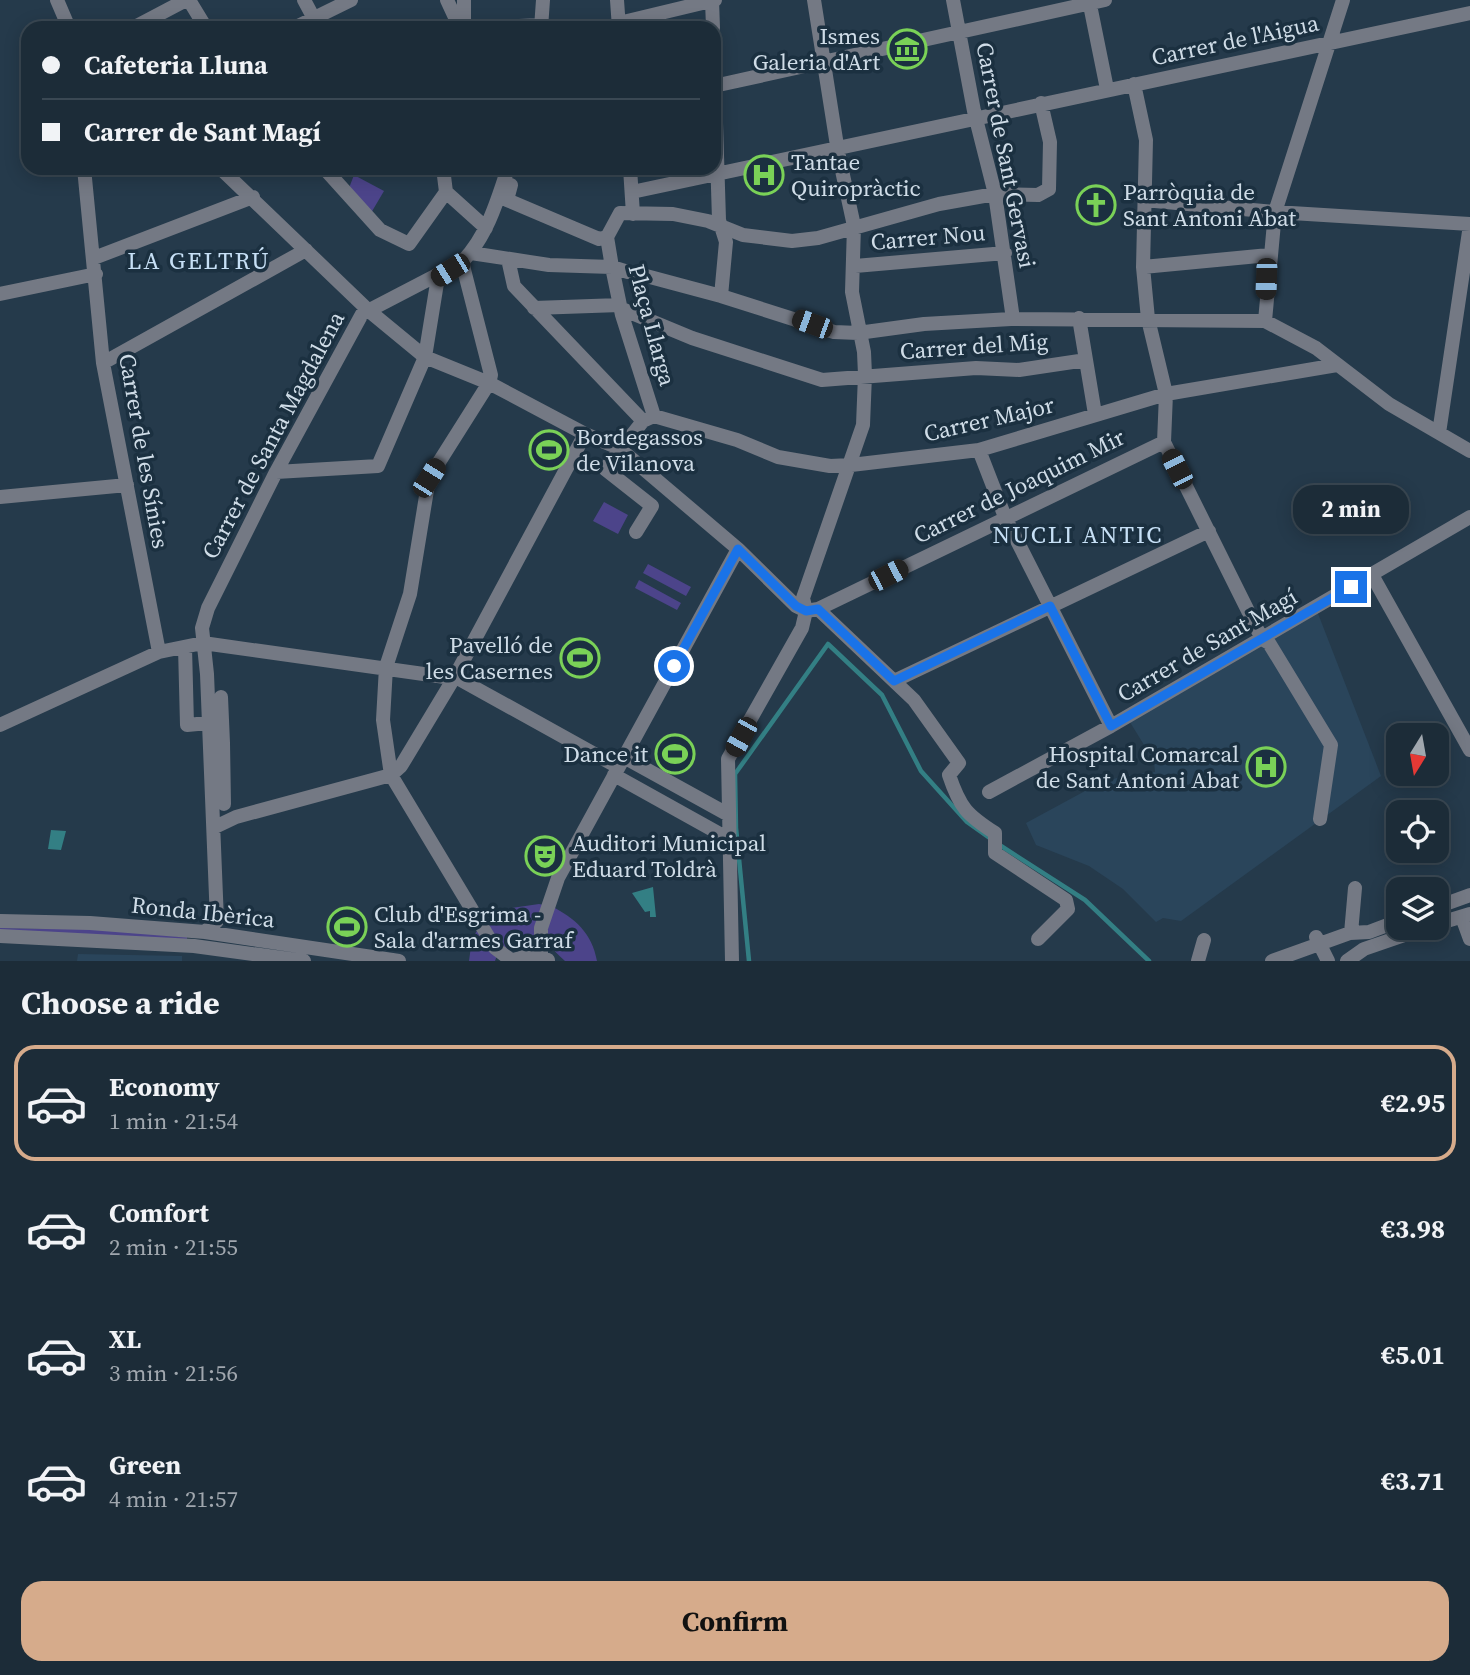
<!DOCTYPE html>
<meta charset="utf-8">
<style>
:root{--surface:#1c2c38;--page:#253440;--text:#f1f3f6;--muted:#a0a7ae;--line:#3a4853;--accent:#d6ab8b}
body{margin:0;font-family:"Source Serif 4",serif;background:var(--page);color:var(--text);height:100vh;display:flex;flex-direction:column;font-size:26px;white-space:nowrap}
*{box-sizing:border-box;margin:0}
p{font-size:23px;color:var(--muted)}
.icon{flex:none;width:38px;height:38px;fill:none;stroke:currentColor;stroke-width:2;stroke-linecap:round;stroke-linejoin:round}
.map{position:relative;height:961px;overflow:hidden}
.drawer{display:flex;flex-direction:column;background:var(--surface);flex:1}
.drawer>*{flex:none}
.top-card{position:absolute;left:21px;top:21px;width:700px;height:154px;border-radius:21px;box-shadow:0 4px 18px #0003,0 0 0 2px var(--line);display:grid;align-content:center;height:154px;padding:0 21px;background:var(--surface)}
.needle{width:46px;rotate:191deg}
.controls{position:absolute;left:1386px;top:723px;display:grid;gap:14px}
.controls a{display:grid;place-items:center;width:63px;height:63px;border-radius:14px;background:var(--surface);box-shadow:0 4px 18px #0003,0 0 0 2px var(--line);font-size:35px}
.end{position:absolute;width:32px;height:32px;margin:-16px;border:9px solid #1a73e8;background:#fff;box-shadow:0 0 0 4px #fff}
.from{border-radius:50%}
.bubble{position:absolute;height:49px;border-radius:21px;background:var(--surface);box-shadow:0 4px 18px #0003,0 0 0 2px var(--line);font-size:23px;font-weight:700;line-height:49px;text-align:center}
.car{position:absolute;width:21px;height:42px;margin:-21px -10px;border-radius:9px;box-shadow:0 0 5px 2px #0007;background:linear-gradient(#222 24%,#8ab4d8 0 40%,#222 0 76%,#8ab4d8 0 86%,#222 0)}
.top-card b{display:flex;align-items:center;gap:24px;height:66px;font-size:26px}
.top-card b+b{border-top:2px solid var(--line)}
.top-card i{width:18px;height:18px;background:var(--text)}
ul{padding:0;list-style:none}
li{display:flex;align-items:center;gap:21px;height:116px;margin:0 14px 10px;padding:0 7px;border:4px solid transparent;border-radius:21px}
li div{flex:1}
li b{display:block;font-size:26px}
li em{font-style:normal;font-weight:700}
li.selected{border-color:var(--accent)}
li>.icon{width:63px;height:63px;stroke-width:1.5}
h2{padding:0 21px;font-size:32px;line-height:84px}
.cta{display:flex;gap:14px;margin-top:auto;padding:14px 21px}
.cta a{flex:1;height:80px;border-radius:21px;background:var(--accent);color:#111;font-size:28px;font-weight:700;line-height:80px;text-align:center}
.map>svg:first-child{display:block}
.built{fill:#2a455b}
.green{fill:#4c448a}
.water{fill:#337f84}
.lines{fill:none;stroke-linecap:round;stroke-linejoin:round}
.stream{stroke:#337f84;stroke-width:4.5}
.minor{stroke:#747984;stroke-width:14}
.route{stroke:#1a73e8;stroke-width:9}
.labels{text-anchor:middle;dominant-baseline:central;stroke-width:7;stroke-linejoin:round;paint-order:stroke}
.poi-label{font-size:23px;fill:#cfdce7;stroke:#1b3040;text-anchor:start}
.street-label{font-size:23px;fill:#cfdce7;stroke:#1b3040}
.neighbourhood-label{font-size:24px;letter-spacing:2px;fill:#c7e0f6;stroke:#1b3040}
</style>
<div class="map">
<svg width="1470" height="961" viewBox="0 0 1470 961">
<rect width="100%" height="100%" fill="#253a4b"/>
<!-- built -->
<path class="built" d="M 1317,611 L 1381,776 L 1181,921 L 1163,918 L 1156,922 L 1123,889 L 1089,866 L 1036,845 L 1026,823 L 1098,784 L 1123,776 L 1155,772 L 1154,761 L 1128,719 Z
M 78,954 L 182,956 L 182,961 L 77,961 Z"/>
<!-- green -->
<path class="green" d="M 354,175 L 384,191 L 371,213 L 349,188 Z
M 604,502 L 628,515 L 618,534 L 593,521 Z
M 648,564 L 691,587 L 686,596 L 643,573 Z
M 639,580 L 681,603 L 677,610 L 635,588 Z
M 539,904 L 544,905 L 535,946 L 508,950 L 500,947 L 485,923 L 505,909 Z
M 551,906 C 575,918 592,933 597,961 L 565,961 C 542,941 543,934 551,906 Z
M 0,928 L 91,929 L 187,937 L 187,941 L 0,931 Z
M 478,929 L 497,955 L 495,961 L 469,961 L 472,939 Z"/>
<!-- water -->
<path class="water" d="M 51,830 L 66,831 L 61,850 L 48,849 Z
M 653,887 L 656,917 L 650,917 L 650,911 L 645,912 L 632,893 Z"/>
<g class="lines">
<!-- stream -->
<path class="stream" d="M 998,844 L 1085,900 L 1149,961
M 749,961 L 736,828 L 735,774 L 828,644 L 882,695 L 921,771 L 967,822 L 991,839"/>
<!-- minor -->
<path class="minor" d="M 57,0 L 69,28
M 189,0 L 206,28
M 304,0 L 319,28
M 447,0 L 460,28
M 617,0 L 619,28
M 712,0 L 713,28
M 953,0 L 974,111 L 995,194 L 1013,319
M 1089,0 L 1107,89
M 619,23 L 715,0
M 133,28 L 186,0
M 294,28 L 351,0
M 464,28 L 464,0
M 472,28 L 541,25
M 541,28 L 543,0
M 714,58 L 719,220 L 726,242 L 721,296
M 1134,84 L 1146,140 L 1143,267 L 1148,319 L 1166,394 L 1164,442
M 714,86 L 1105,0
M 84,168 L 103,363 L 159,652
M 220,168 L 368,310 L 425,357 L 489,383 L 585,434 L 619,448 L 738,549 L 796,606 L 806,611 L 818,609 L 1164,442
M 324,168 L 380,230 L 409,244 L 446,192
M 443,168 L 446,192 L 486,228
M 630,168 L 633,214
M 511,185 L 507,200 L 599,239 L 607,237
M 632,192 L 1470,13
M 1144,200 L 1275,212 L 1470,224
M 471,253 L 549,265 L 612,267 L 628,272
M 94,258 L 253,197
M 508,259 L 514,286 L 643,421
M 462,262 L 491,375 L 489,383 L 429,478 L 410,594 L 386,667 L 383,720 L 391,775 L 495,948 L 511,960
M 855,266 L 1005,253
M 1143,267 L 1269,255
M 635,273 L 721,296 L 834,332 L 858,333 L 924,324 L 1011,319 L 1265,321 L 1316,348 L 1389,404 L 1470,451
M 0,294 L 96,274
M 534,308 L 620,305
M 622,309 L 692,338 L 822,380 L 976,368 L 1019,370 L 1086,360
M 1079,318 L 1095,414
M 1265,321 L 1275,212 L 1343,0
M 103,363 L 306,250
M 654,416 L 737,440 L 778,457 L 830,466 L 851,465 L 979,450 L 1166,394 L 1337,365
M 1439,433 L 1470,225
M 1164,442 L 1262,639 L 1269,643 L 1331,745 L 1320,819
M 979,450 L 1005,517 L 1111,726
M 276,472 L 378,466 L 425,357 L 438,277
M 0,497 L 127,485
M 636,532 L 652,506 L 605,469 L 643,421 L 654,416 L 622,315 L 612,267 L 607,237 L 620,213 L 673,214 L 708,221 L 743,235 L 792,241 L 818,238 L 939,204 L 995,194 L 1038,195 L 1049,189 L 1050,142 L 1041,103
M 1372,575 L 1470,750
M 818,609 L 914,700 L 959,763 L 949,775 C 960,808 967,815 995,833 L 995,853 L 1066,900 L 1068,909 L 1038,939
M 185,647 L 187,725 L 208,723
M 894,681 L 1209,531
M 221,697 L 223,743
M 0,725 L 159,652 L 203,643 L 459,679 L 618,767
M 210,744 L 223,743 L 224,804
M 624,757 L 729,815
M 614,775 L 729,839
M 989,792 L 1111,726 L 1470,517
M 215,827 L 236,817 L 391,775 L 401,766 L 454,678 L 585,434
M 1437,907 L 1470,895
M 1462,917 L 1470,939
M 0,921 L 90,923 L 205,932 L 399,961
M 1437,924 L 1470,914
M 205,932 L 217,921 L 207,674 L 202,628 L 208,608 L 276,472 L 362,314 L 462,262 C 487,236 497,202 508,168
M 1351,933 L 1355,888
M 0,936 L 194,946 L 304,961
M 1316,937 L 1328,961
M 541,957 L 541,928 L 558,878 L 738,549
M 510,961 L 531,955 L 548,960
M 732,961 L 728,759 L 802,628 L 806,611 L 803,598 L 863,425 L 865,375 L 864,352 L 852,292 L 854,226 L 838,152 L 814,0
M 1198,961 L 1204,940
M 1272,961 L 1350,933 L 1369,932 L 1398,921
M 1347,961 L 1364,949 L 1425,928"/>
</g>
<g class="lines">
<!-- route -->
<path class="route" d="M 674,666 L 738,549 L 796,606 L 806,611 L 818,609 L 894,681 L 1050,606 L 1111,726 L 1351,587"/>
</g>
<!-- icons -->
<defs>
<g id="museum-ring" transform="scale(2.0125)"><circle r="9.5" fill="#1b3040" stroke="#7ad157" stroke-width="1.5"/><path d="M0-6L6-3V-2H-6V-3ZM-5-1h2V3h-2ZM-1-1h2V3h-2ZM3-1h2V3H3ZM-6 4H6V6H-6Z" fill="#7ad157"/></g>
<g id="hospital-ring" transform="scale(2.0125)"><circle r="9.5" fill="#1b3040" stroke="#7ad157" stroke-width="1.5"/><path d="M-5-5h3v3.5h4V-5h3V5h-3V1.5h-4V5h-3Z" fill="#7ad157"/></g>
<g id="church-ring" transform="scale(2.0125)"><circle r="9.5" fill="#1b3040" stroke="#7ad157" stroke-width="1.5"/><path d="M-1.2-6h2.4v3.5h3.3v2.4h-3.3V6h-2.4V-.1h-3.3v-2.4h3.3Z" fill="#7ad157"/></g>
<g id="stadium-ring" transform="scale(2.0125)"><circle r="9.5" fill="#1b3040" stroke="#7ad157" stroke-width="1.5"/><path d="M0-5a6.5 5 0 1 0 0 10a6.5 5 0 1 0 0-10ZM-3.5-1.8h7v3.6h-7Z" fill="#7ad157"/></g>
<g id="theatre-ring" transform="scale(2.0125)"><circle r="9.5" fill="#1b3040" stroke="#7ad157" stroke-width="1.5"/><path d="M-5-5.5Q0-4 5-5.5V0Q5 5 0 6Q-5 5-5 0ZM-3.3-2.5H-1v1.5H-3.3ZM1-2.5H3.3v1.5H1ZM-2.8 1Q0 5.5 2.8 1Z" fill="#7ad157"/></g>
</defs>
<g fill-rule="evenodd">
<use href="#museum-ring" x="907" y="49"/>
<use href="#hospital-ring" x="764" y="175"/>
<use href="#church-ring" x="1096" y="205"/>
<use href="#stadium-ring" x="549" y="450"/>
<use href="#stadium-ring" x="580" y="658"/>
<use href="#stadium-ring" x="675" y="754"/>
<use href="#hospital-ring" x="1266" y="767"/>
<use href="#theatre-ring" x="545" y="856"/>
<use href="#stadium-ring" x="347" y="927"/>
</g>
<g class="labels">
<!-- poi labels -->
<g class="poi-label">
<text x="880" y="36" text-anchor="end">Ismes<tspan x="880" dy="26">Galeria d'Art</tspan></text>
<text x="791" y="162">Tantae<tspan x="791" dy="26">Quiropràctic</tspan></text>
<text x="1123" y="192">Parròquia de<tspan x="1123" dy="26">Sant Antoni Abat</tspan></text>
<text x="576" y="437">Bordegassos<tspan x="576" dy="26">de Vilanova</tspan></text>
<text x="553" y="645" text-anchor="end">Pavelló de<tspan x="553" dy="26">les Casernes</tspan></text>
<text x="648" y="754" text-anchor="end">Dance it</text>
<text x="1239" y="754" text-anchor="end">Hospital Comarcal<tspan x="1239" dy="26">de Sant Antoni Abat</tspan></text>
<text x="572" y="843">Auditori Municipal<tspan x="572" dy="26">Eduard Toldrà</tspan></text>
<text x="374" y="914">Club d'Esgrima -<tspan x="374" dy="26">Sala d'armes Garraf</tspan></text>
</g>
<!-- street labels -->
<g class="street-label">
<text transform="translate(1235 40) rotate(-12)">Carrer de l'Aigua</text>
<text transform="translate(1006 155) rotate(79)">Carrer de Sant Gervasi</text>
<text transform="translate(928 237) rotate(-5)">Carrer Nou</text>
<text transform="translate(652 325) rotate(75)">Plaça Llarga</text>
<text transform="translate(974 346) rotate(-4)">Carrer del Mig</text>
<text transform="translate(989 419) rotate(-13)">Carrer Major</text>
<text transform="translate(273 435) rotate(-62)">Carrer de Santa Magdalena</text>
<text transform="translate(144 451) rotate(80)">Carrer de les Sínies</text>
<text transform="translate(1019 486) rotate(-26)">Carrer de Joaquim Mir</text>
<text transform="translate(1207 645) rotate(-30)">Carrer de Sant Magí</text>
<text transform="translate(203 912) rotate(6)">Ronda Ibèrica</text>
</g>
<!-- neighbourhood labels -->
<g class="neighbourhood-label">
<text x="199" y="260">LA GELTRÚ</text>
<text x="1078" y="534">NUCLI ANTIC</text>
</g>
</g>
</svg>
<div class="controls">
<a><svg class="needle" viewBox="-14 -14 28 28"><path d="M0-13l5 13h-10z" fill="#e53935"/><path d="M0 13l5-13h-10z" fill="#a0a7ae"/></svg></a>
<a><svg class="icon" aria-label="locate" viewBox="0 0 24 24"><circle cx="12" cy="12" r="6"/><path d="M12 2v4M12 18v4M2 12h4M18 12h4"/></svg></a>
<a><svg class="icon" aria-label="layers" viewBox="0 0 24 24"><path d="M12 4l9 5-9 5-9-5zM3 14l9 5 9-5"/></svg></a>
</div>
<i class="end from" style="left:674px;top:666px"></i>
<i class="end" style="left:1351px;top:587px"></i>
<div class="bubble" style="left:1293px;top:485px;width:116px">2 min</div>
<i class="car" style="left:450px;top:270px;rotate:238deg"></i>
<i class="car" style="left:1266px;top:279px;rotate:182deg"></i>
<i class="car" style="left:812px;top:324px;rotate:290deg"></i>
<i class="car" style="left:1177px;top:469px;rotate:333deg"></i>
<i class="car" style="left:429px;top:478px;rotate:32deg"></i>
<i class="car" style="left:888px;top:575px;rotate:63deg"></i>
<i class="car" style="left:741px;top:737px;rotate:209deg"></i>
<div class="top-card">
<b><i class="from"></i>Cafeteria Lluna</b>
<b><i></i>Carrer de Sant Magí</b>
</div>
</div>
<section class="drawer">
<h2>Choose a ride</h2>
<ul>
<li class="selected"><svg class="icon" aria-label="car" viewBox="0 0 24 24"><path d="M5 17H2v-5l4-1 3-4h7l3 4 3 1v5h-3M9 17h6M6 11h13"/><circle cx="7" cy="17" r="2"/><circle cx="17" cy="17" r="2"/></svg><div><b>Economy</b><p>1 min · 21:54</p></div><em>€2.95</em></li>
<li><svg class="icon" aria-label="car" viewBox="0 0 24 24"><path d="M5 17H2v-5l4-1 3-4h7l3 4 3 1v5h-3M9 17h6M6 11h13"/><circle cx="7" cy="17" r="2"/><circle cx="17" cy="17" r="2"/></svg><div><b>Comfort</b><p>2 min · 21:55</p></div><em>€3.98</em></li>
<li><svg class="icon" aria-label="car" viewBox="0 0 24 24"><path d="M5 17H2v-5l4-1 3-4h7l3 4 3 1v5h-3M9 17h6M6 11h13"/><circle cx="7" cy="17" r="2"/><circle cx="17" cy="17" r="2"/></svg><div><b>XL</b><p>3 min · 21:56</p></div><em>€5.01</em></li>
<li><svg class="icon" aria-label="car" viewBox="0 0 24 24"><path d="M5 17H2v-5l4-1 3-4h7l3 4 3 1v5h-3M9 17h6M6 11h13"/><circle cx="7" cy="17" r="2"/><circle cx="17" cy="17" r="2"/></svg><div><b>Green</b><p>4 min · 21:57</p></div><em>€3.71</em></li>
</ul>
<div class="cta"><a>Confirm</a></div>
</section>
